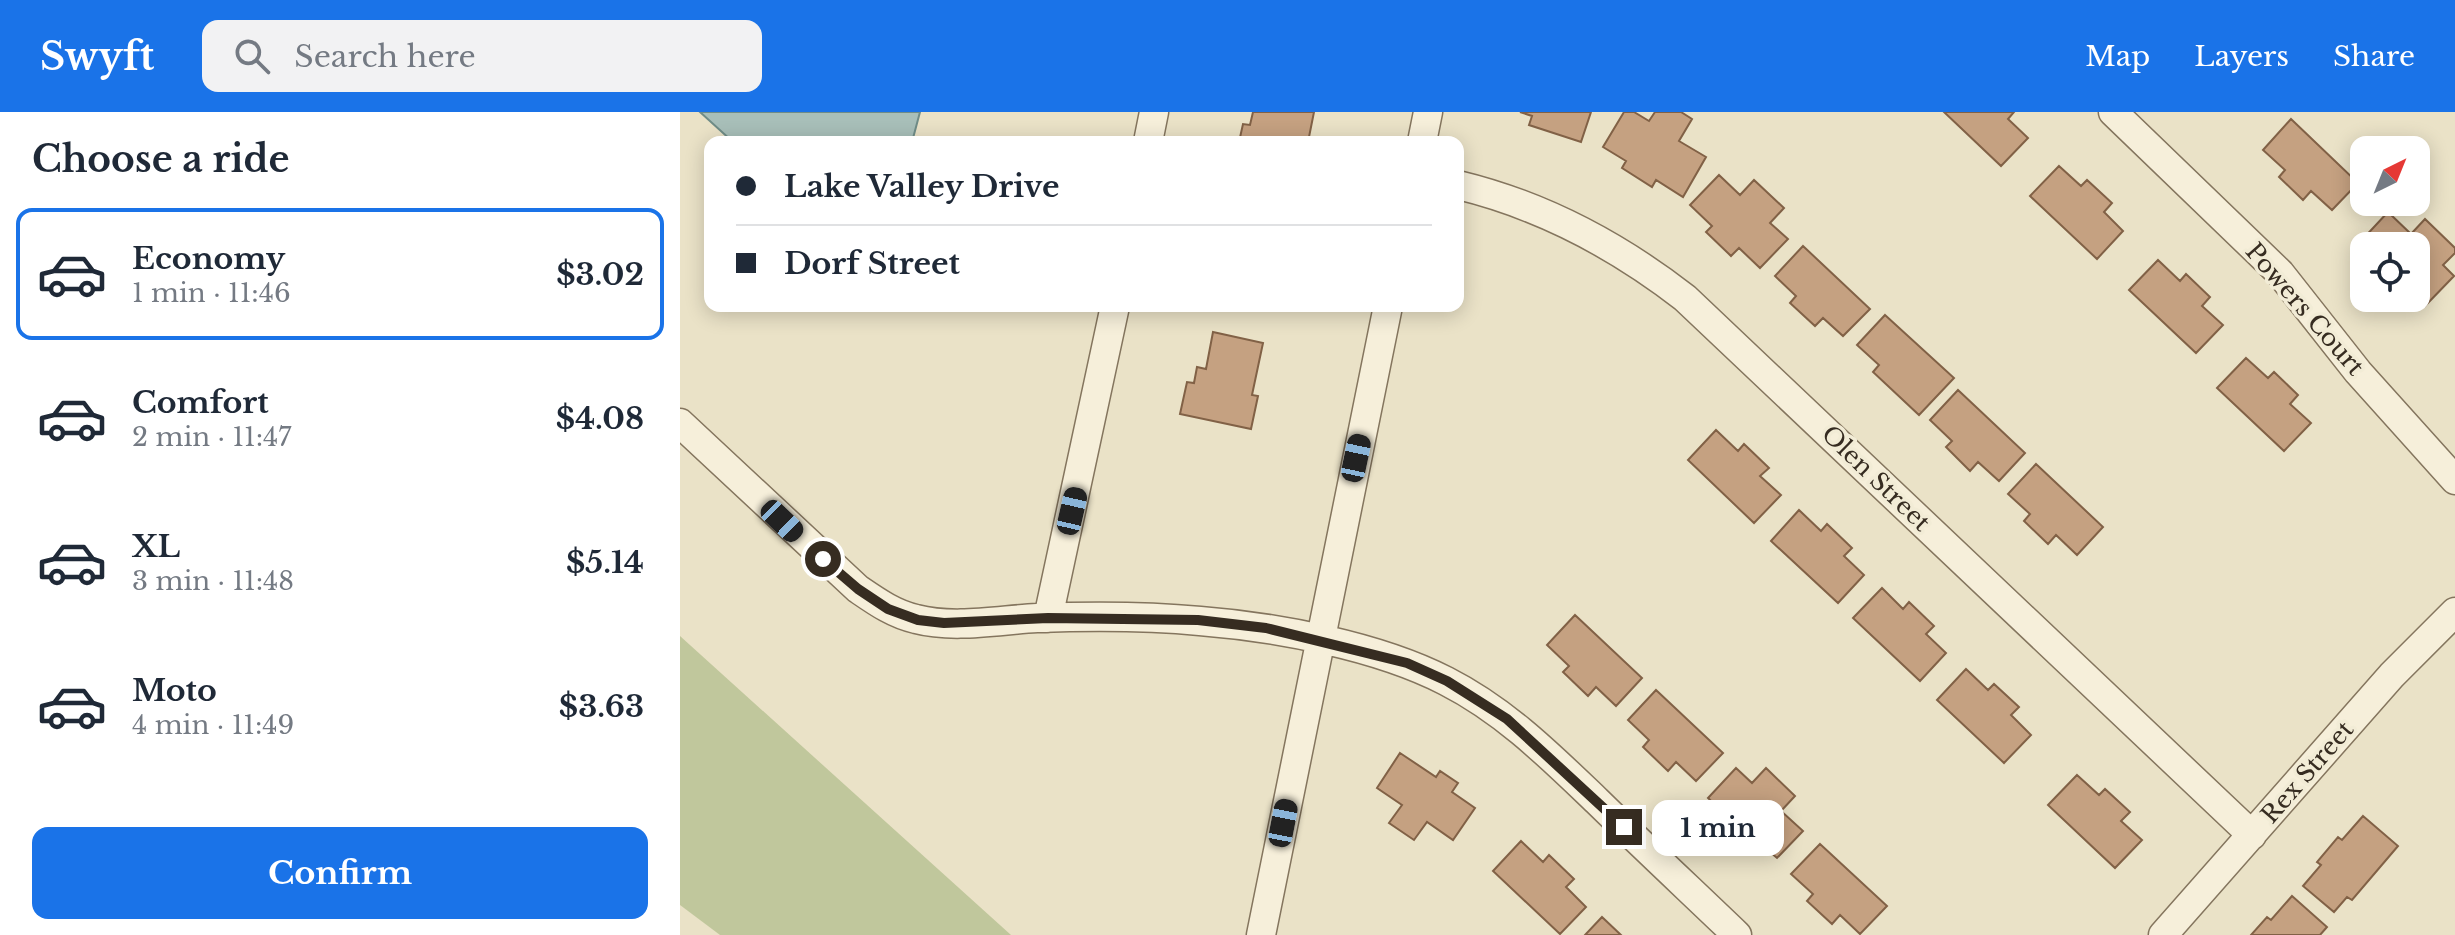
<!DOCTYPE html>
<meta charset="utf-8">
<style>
:root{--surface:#fff;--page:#f2f2f3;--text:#1f2937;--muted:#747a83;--line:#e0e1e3;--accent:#1a73e8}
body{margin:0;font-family:"Libre Baskerville",serif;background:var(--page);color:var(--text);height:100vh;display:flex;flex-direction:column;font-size:30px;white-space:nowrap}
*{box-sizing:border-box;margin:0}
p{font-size:26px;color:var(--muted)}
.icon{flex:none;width:44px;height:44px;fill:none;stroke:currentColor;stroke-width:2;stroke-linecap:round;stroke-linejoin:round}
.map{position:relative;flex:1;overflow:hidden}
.drawer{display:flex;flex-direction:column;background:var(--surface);width:680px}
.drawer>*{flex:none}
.banner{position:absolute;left:24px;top:24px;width:760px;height:176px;border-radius:16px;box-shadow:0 4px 20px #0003;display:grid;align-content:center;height:176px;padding:0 32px;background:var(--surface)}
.needle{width:52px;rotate:43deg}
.controls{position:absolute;left:1670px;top:24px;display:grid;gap:16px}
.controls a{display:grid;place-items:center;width:80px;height:80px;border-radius:16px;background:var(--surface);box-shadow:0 4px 20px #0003;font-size:40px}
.end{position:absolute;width:36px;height:36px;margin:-18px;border:10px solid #362c21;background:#fff;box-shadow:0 0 0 4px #fff}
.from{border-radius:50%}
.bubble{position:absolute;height:56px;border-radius:16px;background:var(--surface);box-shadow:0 4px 20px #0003;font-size:26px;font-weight:700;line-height:56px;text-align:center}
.car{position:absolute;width:24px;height:48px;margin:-24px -12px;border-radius:10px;box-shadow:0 0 6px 2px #0007;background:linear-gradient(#222 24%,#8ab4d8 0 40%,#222 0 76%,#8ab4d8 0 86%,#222 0)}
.banner b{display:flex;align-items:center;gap:28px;height:76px;font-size:30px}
.banner b+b{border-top:2px solid var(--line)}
.banner i{width:20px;height:20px;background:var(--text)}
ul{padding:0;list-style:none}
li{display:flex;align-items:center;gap:24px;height:132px;margin:0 16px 12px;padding:0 16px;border:4px solid transparent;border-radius:16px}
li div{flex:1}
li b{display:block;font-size:30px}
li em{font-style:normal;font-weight:700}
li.current{border-color:var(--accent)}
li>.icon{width:72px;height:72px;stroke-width:1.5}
h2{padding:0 32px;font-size:36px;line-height:96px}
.primary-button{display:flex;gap:16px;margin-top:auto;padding:16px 32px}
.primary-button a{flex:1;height:92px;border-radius:16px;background:var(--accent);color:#fff;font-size:32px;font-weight:700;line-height:92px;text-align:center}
header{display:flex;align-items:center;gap:48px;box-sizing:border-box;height:112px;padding:0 40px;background:var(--accent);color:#fff}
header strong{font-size:38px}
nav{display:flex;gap:44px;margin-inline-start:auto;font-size:28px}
.search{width:560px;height:72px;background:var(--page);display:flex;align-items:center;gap:20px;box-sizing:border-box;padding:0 28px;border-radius:16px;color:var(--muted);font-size:30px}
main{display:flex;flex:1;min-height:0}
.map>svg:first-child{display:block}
.green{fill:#c0c79c}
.water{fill:#a8bfb9;stroke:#6f8c87;stroke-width:2}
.building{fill:#c5a181;stroke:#816146;stroke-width:2}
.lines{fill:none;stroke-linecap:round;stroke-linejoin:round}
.minor-casing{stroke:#84755e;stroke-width:31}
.minor{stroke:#f6efda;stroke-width:28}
.route{stroke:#362c21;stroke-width:10}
.labels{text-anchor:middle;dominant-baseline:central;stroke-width:7;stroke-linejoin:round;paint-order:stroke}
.street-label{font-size:24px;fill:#362c21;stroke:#f2ecd6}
</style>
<header>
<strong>Swyft</strong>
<div class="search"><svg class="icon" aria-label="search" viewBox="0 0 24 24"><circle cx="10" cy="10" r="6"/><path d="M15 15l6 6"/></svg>Search here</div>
<nav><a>Map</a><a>Layers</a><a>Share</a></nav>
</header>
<main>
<section class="drawer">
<h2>Choose a ride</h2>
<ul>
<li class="current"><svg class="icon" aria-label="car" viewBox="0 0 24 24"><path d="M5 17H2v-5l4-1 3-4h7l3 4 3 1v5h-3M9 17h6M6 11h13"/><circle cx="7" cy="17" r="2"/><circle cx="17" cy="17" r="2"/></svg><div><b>Economy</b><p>1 min · 11:46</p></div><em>$3.02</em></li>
<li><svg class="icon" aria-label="car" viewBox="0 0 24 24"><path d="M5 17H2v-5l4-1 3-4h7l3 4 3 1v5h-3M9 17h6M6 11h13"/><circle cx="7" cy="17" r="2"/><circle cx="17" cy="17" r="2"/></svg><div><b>Comfort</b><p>2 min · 11:47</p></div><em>$4.08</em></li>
<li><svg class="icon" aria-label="car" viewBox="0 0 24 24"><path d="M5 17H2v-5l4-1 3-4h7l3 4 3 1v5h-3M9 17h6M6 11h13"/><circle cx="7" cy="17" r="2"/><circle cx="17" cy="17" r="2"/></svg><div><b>XL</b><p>3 min · 11:48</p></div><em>$5.14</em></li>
<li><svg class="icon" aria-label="car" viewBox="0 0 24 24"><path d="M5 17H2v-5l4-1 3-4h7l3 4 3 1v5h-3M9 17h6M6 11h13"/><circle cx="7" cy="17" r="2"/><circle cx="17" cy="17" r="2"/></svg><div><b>Moto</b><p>4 min · 11:49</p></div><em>$3.63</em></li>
</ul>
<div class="primary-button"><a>Confirm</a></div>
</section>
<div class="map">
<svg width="1775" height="823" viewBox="0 0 1775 823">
<rect width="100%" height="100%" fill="#eae2c7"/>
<!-- green -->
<path class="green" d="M 0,524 L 331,823 L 40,823 L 0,793 Z"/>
<!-- water -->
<path class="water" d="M 20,0 L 240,0 L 232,30 L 53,30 Z"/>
<!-- building -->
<path class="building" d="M 573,0 L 634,0 L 629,25 L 634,26 L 633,30 L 559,30 L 563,12 L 570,13 Z
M 840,0 L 911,0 L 901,30 L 849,13 L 852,4 Z
M 944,0 L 954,0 L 969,9 L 975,0 L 1001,0 L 1012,7 L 999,29 L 1026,45 L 1003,85 L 976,68 L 972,75 L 942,56 L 946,49 L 923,35 Z
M 1264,0 L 1334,0 L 1328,7 L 1348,26 L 1321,54 Z
M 1611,7 L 1678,71 L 1652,98 L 1631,79 L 1623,88 L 1599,65 L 1605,58 L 1583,38 Z
M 1379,54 L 1401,74 L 1407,68 L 1432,91 L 1424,100 L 1443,119 L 1417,147 L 1350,84 Z
M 1039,63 L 1060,83 L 1074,68 L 1104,96 L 1090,111 L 1108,127 L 1080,156 L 1059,136 L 1051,144 L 1026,120 L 1032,114 L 1010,93 Z
M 1708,100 L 1731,122 L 1745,107 L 1775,136 L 1775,141 L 1763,153 L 1774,164 L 1745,194 L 1736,185 L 1736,134 L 1684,134 L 1680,130 Z
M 1123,134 L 1190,197 L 1163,224 L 1143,206 L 1135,214 L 1110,191 L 1116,184 L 1095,164 Z
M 1478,148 L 1500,169 L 1506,162 L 1530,185 L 1522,194 L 1543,213 L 1516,241 L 1449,178 Z
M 1205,203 L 1274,266 L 1239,303 L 1193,260 L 1199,253 L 1177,233 Z
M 533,220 L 583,231 L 572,283 L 578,284 L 571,317 L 500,302 L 507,270 L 514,271 L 517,255 L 526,257 Z
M 1566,246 L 1588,266 L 1594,260 L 1618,283 L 1610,292 L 1631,311 L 1604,339 L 1537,276 Z
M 1278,278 L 1345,341 L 1319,369 L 1298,350 L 1290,359 L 1266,335 L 1272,329 L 1250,308 Z
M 1036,318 L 1058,339 L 1064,332 L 1089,356 L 1080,364 L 1101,383 L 1074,411 L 1008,348 Z
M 1356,352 L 1423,415 L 1397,443 L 1376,423 L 1368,432 L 1344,409 L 1350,402 L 1328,382 Z
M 1119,398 L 1141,419 L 1147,412 L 1172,436 L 1164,444 L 1184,463 L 1158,491 L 1091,429 Z
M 1202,476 L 1223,497 L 1229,490 L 1254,514 L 1246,522 L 1266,541 L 1240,569 L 1173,506 Z
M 895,503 L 962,566 L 936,594 L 916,575 L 908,584 L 883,560 L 889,554 L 867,533 Z
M 1286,557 L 1308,578 L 1314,572 L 1339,595 L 1331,603 L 1351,623 L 1324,651 L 1257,588 Z
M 976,578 L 1043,641 L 1016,669 L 996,650 L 988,659 L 963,635 L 969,628 L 948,608 Z
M 720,641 L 756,665 L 760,659 L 778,671 L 772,680 L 795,696 L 773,728 L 747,710 L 734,728 L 709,711 L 722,693 L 697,676 Z
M 1056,656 L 1072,671 L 1086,656 L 1115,684 L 1101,699 L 1123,719 L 1097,746 L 1076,728 L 1074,730 L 1028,686 Z
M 1397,663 L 1419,683 L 1425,677 L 1450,700 L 1441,709 L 1462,728 L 1435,756 L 1368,693 Z
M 1683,704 L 1718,734 L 1672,788 L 1667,785 L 1654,800 L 1623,774 L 1641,753 L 1637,750 L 1658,725 L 1662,728 Z
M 841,729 L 863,750 L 869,743 L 894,767 L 886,775 L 906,795 L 880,822 L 813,759 Z
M 1140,732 L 1207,794 L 1180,822 L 1160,803 L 1152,812 L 1127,789 L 1133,782 L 1111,762 Z
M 1612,784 L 1647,815 L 1640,823 L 1571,823 L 1587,805 L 1591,808 Z
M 922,805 L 941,823 L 905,823 Z"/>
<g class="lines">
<!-- minor casing -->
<g class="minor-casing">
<path id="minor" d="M 1433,0 L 1600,161 L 1678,260 L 1775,368
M 468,30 L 474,0
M 742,30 L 748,0
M 778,73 C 861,93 938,134 1005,186 L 1572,723
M 0,311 L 178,477 C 197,490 214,502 236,507 C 274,517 319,508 357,506 C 410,504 467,504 520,509 C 597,515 698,534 766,569 C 825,599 870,644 917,689 C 963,734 1010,778 1057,823
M 368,506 L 435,194
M 581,823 L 708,194
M 1483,823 L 1712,563 L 1775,500"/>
</g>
<!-- minor -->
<use href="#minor" class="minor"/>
</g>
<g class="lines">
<!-- route -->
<path class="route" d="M 143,447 L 178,477 L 208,497 L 238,508 L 264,511 L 368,506 L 518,508 L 586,516 L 727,551 L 767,569 L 827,607 L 944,715"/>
</g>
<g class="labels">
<!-- street labels -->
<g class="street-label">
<text transform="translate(1625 197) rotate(49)">Powers Court</text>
<text transform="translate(1196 366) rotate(44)">Olen Street</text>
<text transform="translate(1627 660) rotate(-49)">Rex Street</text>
</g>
</g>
</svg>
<div class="controls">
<a><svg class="needle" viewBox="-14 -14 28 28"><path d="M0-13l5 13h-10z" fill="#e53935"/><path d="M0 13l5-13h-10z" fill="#747a83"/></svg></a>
<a><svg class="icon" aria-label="locate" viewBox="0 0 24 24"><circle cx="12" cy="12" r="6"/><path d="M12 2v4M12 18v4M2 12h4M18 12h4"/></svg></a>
</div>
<i class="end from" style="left:143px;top:447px"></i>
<i class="end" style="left:944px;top:715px"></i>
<div class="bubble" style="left:972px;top:688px;width:132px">1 min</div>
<i class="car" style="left:676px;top:346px;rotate:12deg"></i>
<i class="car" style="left:392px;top:399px;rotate:13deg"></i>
<i class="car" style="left:102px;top:409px;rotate:134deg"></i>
<i class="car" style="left:603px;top:711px;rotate:11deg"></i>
<div class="banner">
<b><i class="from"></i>Lake Valley Drive</b>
<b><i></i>Dorf Street</b>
</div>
</div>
</main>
